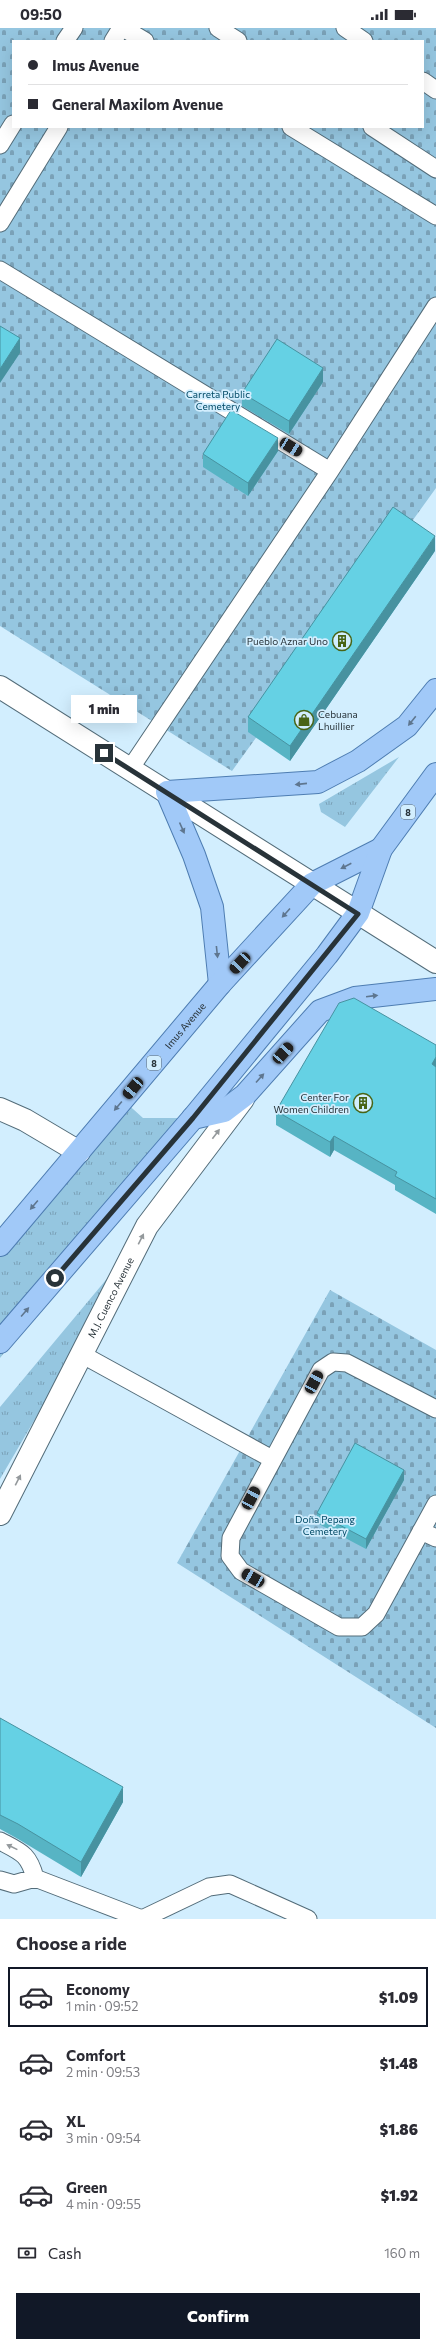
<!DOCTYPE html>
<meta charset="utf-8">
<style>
:root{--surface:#fff;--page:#f2f2f3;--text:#2b2b33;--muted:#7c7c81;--line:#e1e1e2;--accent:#111827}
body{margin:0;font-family:Commissioner,sans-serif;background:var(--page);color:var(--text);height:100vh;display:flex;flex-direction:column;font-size:15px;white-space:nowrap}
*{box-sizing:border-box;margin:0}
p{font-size:13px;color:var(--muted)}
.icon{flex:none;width:22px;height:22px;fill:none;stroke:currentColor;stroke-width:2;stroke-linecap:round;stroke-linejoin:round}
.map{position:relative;height:1891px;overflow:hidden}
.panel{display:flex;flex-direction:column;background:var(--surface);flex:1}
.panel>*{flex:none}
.top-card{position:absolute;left:12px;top:12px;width:412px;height:88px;border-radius:0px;box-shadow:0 4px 16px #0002;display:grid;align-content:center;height:88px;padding:0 16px;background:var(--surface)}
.end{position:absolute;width:18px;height:18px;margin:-9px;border:5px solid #283339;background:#fff;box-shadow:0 0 0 2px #fff}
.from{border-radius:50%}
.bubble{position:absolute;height:28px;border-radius:0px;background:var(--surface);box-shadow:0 4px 16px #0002;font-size:13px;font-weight:800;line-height:28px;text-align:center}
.car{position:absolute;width:12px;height:24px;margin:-12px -6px;border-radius:5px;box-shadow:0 0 3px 1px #0007;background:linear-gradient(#222 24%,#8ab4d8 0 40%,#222 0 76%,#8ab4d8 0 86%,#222 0)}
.top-card b{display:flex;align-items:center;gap:14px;height:38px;font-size:15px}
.top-card b+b{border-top:1px solid var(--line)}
.top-card i{width:10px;height:10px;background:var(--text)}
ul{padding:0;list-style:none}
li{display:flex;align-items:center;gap:12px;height:60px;margin:0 8px 6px;padding:0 8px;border:2px solid transparent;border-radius:0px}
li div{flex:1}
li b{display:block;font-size:15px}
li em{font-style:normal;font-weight:800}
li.on{border-color:var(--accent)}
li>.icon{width:36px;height:36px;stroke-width:1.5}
h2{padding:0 16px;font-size:18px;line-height:48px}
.pay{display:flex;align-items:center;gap:10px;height:44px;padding:0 16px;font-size:15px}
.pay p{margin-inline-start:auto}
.cta{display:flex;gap:8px;margin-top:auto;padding:8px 16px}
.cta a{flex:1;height:46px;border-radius:0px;background:var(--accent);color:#fff;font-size:16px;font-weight:800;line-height:46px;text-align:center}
.status{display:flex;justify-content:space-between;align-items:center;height:28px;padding:0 20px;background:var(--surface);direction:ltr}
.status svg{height:11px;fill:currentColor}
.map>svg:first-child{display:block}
.grass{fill:url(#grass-tufts)}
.cemetery{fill:url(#cemetery-stones);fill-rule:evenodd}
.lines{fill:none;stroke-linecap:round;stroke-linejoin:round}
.lane-casing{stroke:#536c79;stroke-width:19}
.street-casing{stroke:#536c79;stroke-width:24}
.secondary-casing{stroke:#536c79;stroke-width:24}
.primary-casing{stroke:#4e7db2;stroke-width:24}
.lane{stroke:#fff;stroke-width:17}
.street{stroke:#fff;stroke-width:22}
.secondary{stroke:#fff;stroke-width:22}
.primary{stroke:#a1c9f8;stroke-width:22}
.wall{fill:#57b4c4}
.shaded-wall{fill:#4792a0}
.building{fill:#65d1e4;stroke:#4792a0}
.oneway{fill:#5e768f}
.oneway2{fill:#94999c}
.route{stroke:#283339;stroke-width:5}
.labels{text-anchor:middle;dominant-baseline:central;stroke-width:3.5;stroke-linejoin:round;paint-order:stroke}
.shield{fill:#d2eefe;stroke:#5b6b74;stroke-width:1}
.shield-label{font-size:9px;font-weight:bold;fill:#283339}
.park-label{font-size:10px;fill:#004965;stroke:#d2eefe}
.poi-label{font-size:10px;fill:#283339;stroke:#d2eefe;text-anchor:end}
.street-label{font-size:10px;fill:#283339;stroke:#d2eefe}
</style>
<div class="status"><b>09:50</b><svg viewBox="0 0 49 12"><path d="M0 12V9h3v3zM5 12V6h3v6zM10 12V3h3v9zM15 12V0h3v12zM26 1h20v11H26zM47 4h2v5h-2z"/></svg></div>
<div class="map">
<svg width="436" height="1891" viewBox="0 0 436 1891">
<defs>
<pattern id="grass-tufts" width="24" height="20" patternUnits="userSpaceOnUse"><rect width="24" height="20" fill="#95c6e0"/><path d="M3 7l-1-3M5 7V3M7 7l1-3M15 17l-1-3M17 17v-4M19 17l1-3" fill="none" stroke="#7aa1b7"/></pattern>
<pattern id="cemetery-stones" width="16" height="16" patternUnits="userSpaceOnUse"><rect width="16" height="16" fill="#95c6e0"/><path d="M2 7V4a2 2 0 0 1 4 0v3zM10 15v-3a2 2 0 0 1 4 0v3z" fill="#7aa1b7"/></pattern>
</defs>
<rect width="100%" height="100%" fill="#d2eefe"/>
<!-- grass -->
<path class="grass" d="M 399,729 L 345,799 L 321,784 L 319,776 Z
M 123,1072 L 143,1090 L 193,1090 L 0,1330 L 0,1217 Z
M 140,1211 L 0,1451 L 0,1379 Z"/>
<!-- cemetery -->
<path class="cemetery" d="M 0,0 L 436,0 L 436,460 L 232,743 L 0,598 ZM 13,13 L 423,13 L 423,99 L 13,99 Z
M 330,1262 L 436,1322 L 436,1700 L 177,1535 Z"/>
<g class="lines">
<!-- lane casing -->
<g class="lane-casing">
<path id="lane" d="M 123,0 L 145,13
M 218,0 L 238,13
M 345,0 L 364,13
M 65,13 L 74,0
M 113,13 L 121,0
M 423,53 L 436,62
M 291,99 L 436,188
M 372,99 L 436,141
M 0,117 L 13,96
M 0,195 L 59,99
M 0,242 L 330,443
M 130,741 L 330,443 L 436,278
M 83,1327 L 272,1431
M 436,1381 L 347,1335 L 333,1334 L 321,1342 L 231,1510 L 230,1528 L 241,1543 L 339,1599 L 362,1599 L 376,1586 L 436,1476
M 421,1503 L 436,1510
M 0,1813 C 21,1824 29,1826 35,1850
M 0,1852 L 14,1856 L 35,1850 L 142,1891
M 142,1891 L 209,1859 L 230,1856 L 308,1891"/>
</g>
<!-- street casing -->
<g class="street-casing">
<path id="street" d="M 0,1081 L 25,1092 L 79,1124"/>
</g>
<!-- secondary casing -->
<g class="secondary-casing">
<g id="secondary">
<path d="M 0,659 L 436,934"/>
<path id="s1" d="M 0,1486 L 147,1198 L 243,1071"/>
</g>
</g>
<!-- primary casing -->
<g class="primary-casing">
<g id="primary">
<path d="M 220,956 L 212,879 L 194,827 L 167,764 L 318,754 L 358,733 L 407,698 L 436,662"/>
<path d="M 193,1090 L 224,1083 L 245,1067 L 320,983 L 355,970 L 436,961"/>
<path id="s2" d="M 0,1217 L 220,956 L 312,856 L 381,821"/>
<path d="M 0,1314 L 193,1090 L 327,927 L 358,885 L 381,821 L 436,746"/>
</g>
</g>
<!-- lane -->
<use href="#lane" class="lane"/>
<!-- street -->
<use href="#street" class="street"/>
<!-- secondary -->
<use href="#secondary" class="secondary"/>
<!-- primary -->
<use href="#primary" class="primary"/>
</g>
<!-- wall -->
<path class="wall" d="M 323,354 L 289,406 L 242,378 L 242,365 Z
M 278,423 L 248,468 L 203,439 L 203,426 Z
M 435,523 L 290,733 L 248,704 L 248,689 Z
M 436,1017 L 436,1186 L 395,1162 L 395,1157 L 334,1122 L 330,1129 L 276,1097 L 276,1083 Z
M 404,1452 L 366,1521 L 317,1495 L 317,1485 Z
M 0,1690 L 123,1774 L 81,1849 L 18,1811 L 0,1801 Z"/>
<!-- shaded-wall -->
<path class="shaded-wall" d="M 20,310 L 20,325 L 0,355 L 0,341 Z
M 323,340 L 323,354 L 289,406 L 289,393 Z
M 278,410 L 278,423 L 248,468 L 248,455 Z
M 435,508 L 435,523 L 290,733 L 290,718 Z
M 436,1029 L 436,1043 L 432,1036 Z
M 334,1108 L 334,1122 L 330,1129 L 330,1114 Z
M 404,1442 L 404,1452 L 366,1521 L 366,1511 Z
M 123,1759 L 123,1774 L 81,1849 L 81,1834 Z"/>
<!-- building -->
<path class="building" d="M 0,298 L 20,310 L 0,341 Z
M 277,311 L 323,340 L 289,393 L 242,365 Z
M 231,382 L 278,410 L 248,455 L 203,426 Z
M 393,479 L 435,508 L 290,718 L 248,689 Z
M 354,970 L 436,1017 L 436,1029 L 432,1036 L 436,1039 L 436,1171 L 395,1148 L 397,1144 L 334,1108 L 330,1114 L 276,1083 L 339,975 Z
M 355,1415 L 404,1442 L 366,1511 L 317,1485 Z
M 0,1690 L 123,1759 L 81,1834 L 18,1796 L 0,1787 Z"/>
<!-- one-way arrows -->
<defs><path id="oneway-solid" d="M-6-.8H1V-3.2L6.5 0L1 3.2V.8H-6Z"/></defs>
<g class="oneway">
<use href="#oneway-solid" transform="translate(412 693) rotate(129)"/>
<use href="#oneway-solid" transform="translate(301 756) rotate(174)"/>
<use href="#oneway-solid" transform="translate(182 800) rotate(66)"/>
<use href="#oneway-solid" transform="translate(346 838) rotate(153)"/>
<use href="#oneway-solid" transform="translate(286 885) rotate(132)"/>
<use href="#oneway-solid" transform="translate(217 924) rotate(84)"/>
<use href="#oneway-solid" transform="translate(372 968) rotate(-7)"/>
<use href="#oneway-solid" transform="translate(260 1050) rotate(-48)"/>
<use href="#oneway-solid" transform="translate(118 1078) rotate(130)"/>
<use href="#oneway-solid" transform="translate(34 1177) rotate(130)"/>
<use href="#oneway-solid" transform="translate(25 1284) rotate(-49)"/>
</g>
<g class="oneway2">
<use href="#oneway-solid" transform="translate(216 1106) rotate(-53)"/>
<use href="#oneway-solid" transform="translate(141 1211) rotate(-63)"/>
<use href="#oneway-solid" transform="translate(18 1452) rotate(-63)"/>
<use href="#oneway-solid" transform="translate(12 1819) rotate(-154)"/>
</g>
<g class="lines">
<!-- route -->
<path class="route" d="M 55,1250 L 193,1090 L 358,886 L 104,725"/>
</g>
<!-- icons -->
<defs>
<g id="building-ring" transform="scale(1)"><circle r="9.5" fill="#d2eefe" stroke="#486416" stroke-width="1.5"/><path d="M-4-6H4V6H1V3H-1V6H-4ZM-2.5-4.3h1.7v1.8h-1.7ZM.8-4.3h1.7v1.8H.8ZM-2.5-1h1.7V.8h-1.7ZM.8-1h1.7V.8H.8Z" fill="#486416"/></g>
<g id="shop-ring" transform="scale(1)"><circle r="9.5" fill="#d2eefe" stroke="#486416" stroke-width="1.5"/><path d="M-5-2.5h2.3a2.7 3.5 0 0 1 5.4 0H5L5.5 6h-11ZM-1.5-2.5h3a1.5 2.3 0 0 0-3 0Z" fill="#486416"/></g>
</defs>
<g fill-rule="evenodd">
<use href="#building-ring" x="342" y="613"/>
<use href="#shop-ring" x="304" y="692"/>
<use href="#building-ring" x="363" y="1075"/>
</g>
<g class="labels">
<!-- shield labels -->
<g class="shield">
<rect x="401" y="777" width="14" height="14" rx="3"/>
<rect x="147" y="1028" width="14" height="14" rx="3"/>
</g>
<g class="shield-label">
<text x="408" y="784">8</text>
<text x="154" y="1035">8</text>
</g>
<!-- park labels -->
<g class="park-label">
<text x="218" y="366">Carreta Public<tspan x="218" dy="12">Cemetery</tspan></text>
<text x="325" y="1491">Doña Pepang<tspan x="325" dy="12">Cemetery</tspan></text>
</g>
<!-- poi labels -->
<g class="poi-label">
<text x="328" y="613">Pueblo Aznar Uno</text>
<text x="318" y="686" text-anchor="start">Cebuana<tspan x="318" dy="12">Lhuillier</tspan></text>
<text x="349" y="1069">Center For<tspan x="349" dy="12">Women Children</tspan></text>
</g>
<!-- street labels -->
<g class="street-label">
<text stroke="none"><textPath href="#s2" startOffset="287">Imus Avenue</textPath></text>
<text stroke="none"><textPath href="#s1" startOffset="243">M.J. Cuenco Avenue</textPath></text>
</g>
</g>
</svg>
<i class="end from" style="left:55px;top:1250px"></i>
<i class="end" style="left:104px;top:725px"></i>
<div class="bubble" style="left:71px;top:667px;width:66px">1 min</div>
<i class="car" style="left:291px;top:419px;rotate:121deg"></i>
<i class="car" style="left:240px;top:935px;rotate:223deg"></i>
<i class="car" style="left:283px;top:1025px;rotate:42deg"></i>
<i class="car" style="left:133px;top:1060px;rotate:220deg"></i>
<i class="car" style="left:314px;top:1354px;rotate:28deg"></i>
<i class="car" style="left:251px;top:1470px;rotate:28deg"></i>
<i class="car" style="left:253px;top:1550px;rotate:300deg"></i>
<div class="top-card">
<b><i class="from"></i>Imus Avenue</b>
<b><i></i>General Maxilom Avenue</b>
</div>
</div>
<section class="panel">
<h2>Choose a ride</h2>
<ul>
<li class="on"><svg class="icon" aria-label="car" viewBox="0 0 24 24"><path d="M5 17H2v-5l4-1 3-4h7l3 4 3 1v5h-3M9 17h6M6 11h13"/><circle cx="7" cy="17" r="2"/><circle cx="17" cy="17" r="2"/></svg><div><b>Economy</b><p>1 min · 09:52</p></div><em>$1.09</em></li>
<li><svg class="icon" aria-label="car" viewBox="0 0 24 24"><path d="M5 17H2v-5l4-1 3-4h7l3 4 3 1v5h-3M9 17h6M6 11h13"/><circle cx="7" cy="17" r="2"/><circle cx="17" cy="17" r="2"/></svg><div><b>Comfort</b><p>2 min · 09:53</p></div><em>$1.48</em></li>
<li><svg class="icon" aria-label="car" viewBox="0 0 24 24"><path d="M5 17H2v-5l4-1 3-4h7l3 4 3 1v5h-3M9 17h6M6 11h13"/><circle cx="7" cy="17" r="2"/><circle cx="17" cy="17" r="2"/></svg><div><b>XL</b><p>3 min · 09:54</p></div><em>$1.86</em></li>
<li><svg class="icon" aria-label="car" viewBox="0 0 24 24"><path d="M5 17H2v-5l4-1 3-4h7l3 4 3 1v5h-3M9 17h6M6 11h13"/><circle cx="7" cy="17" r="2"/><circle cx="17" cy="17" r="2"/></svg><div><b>Green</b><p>4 min · 09:55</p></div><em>$1.92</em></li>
</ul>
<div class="pay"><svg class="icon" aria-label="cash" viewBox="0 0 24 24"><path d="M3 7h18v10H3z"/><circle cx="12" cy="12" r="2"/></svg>Cash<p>160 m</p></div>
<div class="cta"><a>Confirm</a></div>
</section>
